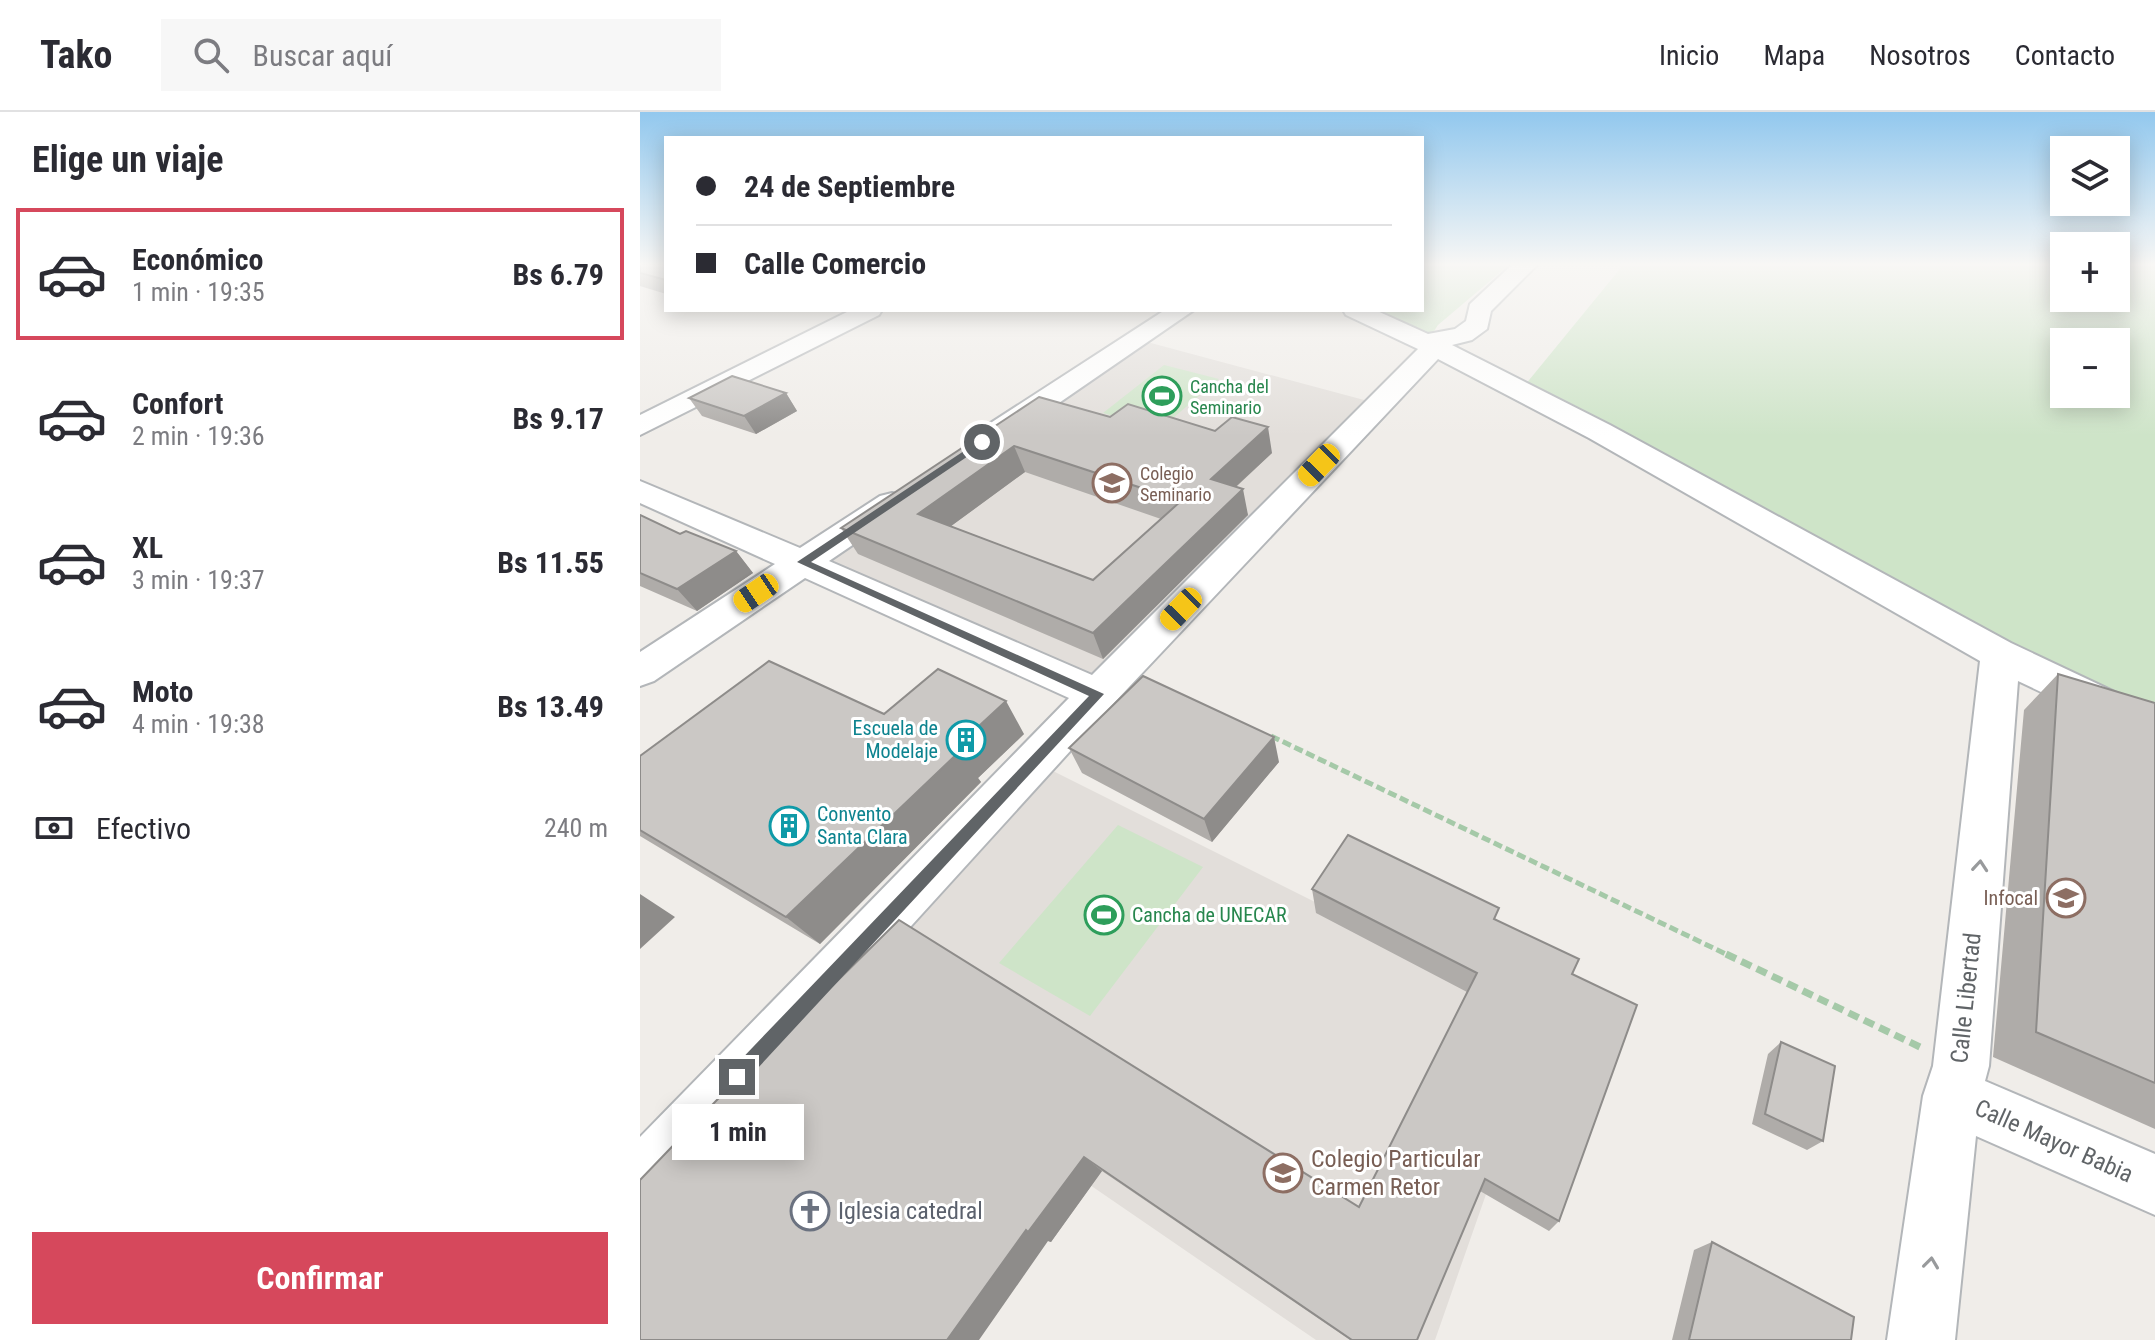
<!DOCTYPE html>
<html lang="es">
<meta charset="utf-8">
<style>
:root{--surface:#fff;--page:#f7f7f7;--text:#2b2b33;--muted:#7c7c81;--line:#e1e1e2;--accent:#d6485c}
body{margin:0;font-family:"Roboto Condensed",sans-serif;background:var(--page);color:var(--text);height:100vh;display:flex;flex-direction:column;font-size:30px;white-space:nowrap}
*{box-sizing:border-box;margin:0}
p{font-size:26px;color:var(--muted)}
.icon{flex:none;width:44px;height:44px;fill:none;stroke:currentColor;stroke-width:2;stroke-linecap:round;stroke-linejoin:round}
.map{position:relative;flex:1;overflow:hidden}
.side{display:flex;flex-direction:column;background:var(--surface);width:640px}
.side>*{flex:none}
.guide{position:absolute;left:24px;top:24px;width:760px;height:176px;border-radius:0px;box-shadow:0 4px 20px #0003;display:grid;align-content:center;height:176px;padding:0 32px;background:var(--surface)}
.tools{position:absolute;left:1410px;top:24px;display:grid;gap:16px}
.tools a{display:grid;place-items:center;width:80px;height:80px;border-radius:0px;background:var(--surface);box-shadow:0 4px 20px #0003;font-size:40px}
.end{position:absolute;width:36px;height:36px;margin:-18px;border:10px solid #606467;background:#fff;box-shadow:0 0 0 4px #fff}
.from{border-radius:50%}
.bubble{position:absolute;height:56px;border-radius:0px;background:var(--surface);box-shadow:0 4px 20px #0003;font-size:26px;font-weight:700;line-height:56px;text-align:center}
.car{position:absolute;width:24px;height:48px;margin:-24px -12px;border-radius:10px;box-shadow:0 0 6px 2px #0007;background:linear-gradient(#f5c518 24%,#345 0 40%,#f5c518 0 76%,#345 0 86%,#f5c518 0)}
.guide b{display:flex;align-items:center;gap:28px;height:76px;font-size:30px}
.guide b+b{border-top:2px solid var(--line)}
.guide i{width:20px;height:20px;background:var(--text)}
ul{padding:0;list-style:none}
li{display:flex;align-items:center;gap:24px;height:132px;margin:0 16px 12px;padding:0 16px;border:4px solid transparent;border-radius:0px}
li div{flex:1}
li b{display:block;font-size:30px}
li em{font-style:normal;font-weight:700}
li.current{border-color:var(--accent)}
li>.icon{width:72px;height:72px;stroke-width:1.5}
h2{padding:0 32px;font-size:36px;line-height:96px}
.pay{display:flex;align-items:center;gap:20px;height:88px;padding:0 32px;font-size:30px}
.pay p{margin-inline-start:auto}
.cta{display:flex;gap:16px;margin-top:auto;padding:16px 32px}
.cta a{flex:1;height:92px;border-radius:0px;background:var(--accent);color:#fff;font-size:32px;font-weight:700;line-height:92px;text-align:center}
header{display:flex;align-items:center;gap:48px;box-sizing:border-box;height:112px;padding:0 40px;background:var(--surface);border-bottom:2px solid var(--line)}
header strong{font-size:38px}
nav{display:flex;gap:44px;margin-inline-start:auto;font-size:28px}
.search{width:560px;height:72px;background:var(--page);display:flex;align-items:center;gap:20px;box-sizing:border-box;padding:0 28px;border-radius:0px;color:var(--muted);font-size:30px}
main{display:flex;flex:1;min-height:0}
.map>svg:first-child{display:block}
.education{fill:#e2deda}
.green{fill:#cee4c8;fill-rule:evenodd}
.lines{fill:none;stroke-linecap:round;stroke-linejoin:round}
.minor-casing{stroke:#b3b6b9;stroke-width:4}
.path-far1{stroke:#a5c9a8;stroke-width:5;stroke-dasharray:9 4;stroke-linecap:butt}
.path{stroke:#a5c9a8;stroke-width:7;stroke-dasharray:11 6;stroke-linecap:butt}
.minor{fill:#fff;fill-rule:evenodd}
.wall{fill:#afaca9;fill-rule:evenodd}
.shaded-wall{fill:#8e8c8a}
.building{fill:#cbc8c5;stroke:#8e8c8a;stroke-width:2;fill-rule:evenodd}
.oneway{stroke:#989a9c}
.route{fill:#606467}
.labels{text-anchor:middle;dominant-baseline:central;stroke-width:6;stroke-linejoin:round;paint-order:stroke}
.far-leisure-label{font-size:18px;fill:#27864d;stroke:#fff;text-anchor:start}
.far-education-label{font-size:18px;fill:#785e54;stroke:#fff;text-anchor:start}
.culture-label{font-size:20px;fill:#0d838f;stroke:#fff;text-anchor:end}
.education-label{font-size:20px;fill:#785e54;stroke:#fff;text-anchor:end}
.leisure-label{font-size:20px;fill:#27864d;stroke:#fff;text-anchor:start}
.near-street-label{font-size:24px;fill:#606467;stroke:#fff}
.near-education-label{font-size:24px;fill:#785e54;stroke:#fff;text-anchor:start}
.near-worship-label{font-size:24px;fill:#5b616d;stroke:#fff;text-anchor:start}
</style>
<header>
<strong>Tako</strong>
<div class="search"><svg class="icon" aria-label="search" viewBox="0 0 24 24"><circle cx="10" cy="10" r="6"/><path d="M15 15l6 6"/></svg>Buscar aquí</div>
<nav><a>Inicio</a><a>Mapa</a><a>Nosotros</a><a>Contacto</a></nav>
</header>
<main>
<section class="side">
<h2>Elige un viaje</h2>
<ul>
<li class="current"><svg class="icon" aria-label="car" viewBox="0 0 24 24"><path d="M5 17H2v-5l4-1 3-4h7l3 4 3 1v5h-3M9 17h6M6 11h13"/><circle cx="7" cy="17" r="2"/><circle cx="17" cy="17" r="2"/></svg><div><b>Económico</b><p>1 min · 19:35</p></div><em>Bs 6.79</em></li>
<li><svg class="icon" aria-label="car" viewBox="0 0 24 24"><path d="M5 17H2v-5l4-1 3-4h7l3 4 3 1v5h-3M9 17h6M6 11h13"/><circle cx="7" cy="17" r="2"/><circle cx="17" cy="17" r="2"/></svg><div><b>Confort</b><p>2 min · 19:36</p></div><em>Bs 9.17</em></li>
<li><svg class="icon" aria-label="car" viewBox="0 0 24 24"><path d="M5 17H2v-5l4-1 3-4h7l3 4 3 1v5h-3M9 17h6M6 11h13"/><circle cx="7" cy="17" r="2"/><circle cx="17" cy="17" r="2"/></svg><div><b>XL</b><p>3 min · 19:37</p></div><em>Bs 11.55</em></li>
<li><svg class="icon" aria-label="car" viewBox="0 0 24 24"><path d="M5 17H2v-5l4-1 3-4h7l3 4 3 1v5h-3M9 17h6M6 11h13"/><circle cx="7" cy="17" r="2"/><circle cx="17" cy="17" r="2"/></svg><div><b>Moto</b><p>4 min · 19:38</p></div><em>Bs 13.49</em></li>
</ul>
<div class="pay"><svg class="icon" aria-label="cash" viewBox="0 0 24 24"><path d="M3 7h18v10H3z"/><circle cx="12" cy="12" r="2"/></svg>Efectivo<p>240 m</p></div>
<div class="cta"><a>Confirmar</a></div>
</section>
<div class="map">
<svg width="1515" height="1228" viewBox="0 0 1515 1228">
<rect width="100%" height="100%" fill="#f0ede9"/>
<!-- education -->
<path class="education" d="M 496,227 L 739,292 L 458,582 L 163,450 Z
M 413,659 L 677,791 L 927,851 L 795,1228 L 676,1228 L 189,894 Z"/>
<!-- green -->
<path class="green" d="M 782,152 L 870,152 L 798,213 L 787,230 L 715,198 L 782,198 Z
M 984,152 L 1424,152 L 1424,186 L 1476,186 L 1476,152 L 1515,152 L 1515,618 L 881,278 ZM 1424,230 L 1476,230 L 1476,282 L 1424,282 Z
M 524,253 L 579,267 L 520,317 L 463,301 Z
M 478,713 L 563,755 L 450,904 L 359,851 Z"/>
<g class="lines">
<!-- minor casing -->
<g class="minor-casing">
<path id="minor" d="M 873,152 L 898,152 L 851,199 L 847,217 L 832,228 L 812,233 L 970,313 L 1371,531 L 1515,599 L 1515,634 L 1378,569 L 1349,954 L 1345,969 L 1515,1042 L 1515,1103 L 1336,1024 L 1315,1228 L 1247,1228 L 1283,984 L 1293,954 L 1340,549 L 949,326 L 798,247 L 472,593 L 21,1089 L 0,1098 L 0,1025 L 429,586 L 165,466 L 14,569 L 0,574 L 0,540 L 135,452 L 0,391 L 0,369 L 160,436 L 240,384 L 252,381 L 264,384 L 268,391 L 264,398 L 189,449 L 452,563 L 778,237 L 706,203 L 703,198 L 735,198 L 788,222 L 815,217 L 826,209 L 830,192 Z
M 211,198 L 242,198 L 239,203 L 0,323 L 0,303 Z
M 525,198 L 554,198 L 371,324 L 360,327 L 349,324 L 345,318 L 349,312 Z"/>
</g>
<!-- path-far1 -->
<path class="path-far1" d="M 631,624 L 1090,844"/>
<!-- path -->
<path class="path" d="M 1086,842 L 1282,936"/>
<!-- minor -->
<use href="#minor" class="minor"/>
</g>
<!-- wall -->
<path class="wall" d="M 0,152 L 26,152 L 26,182 L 0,174 Z
M 146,281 L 157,299 L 116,322 L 62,304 L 49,286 Z
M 399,285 L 470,305 L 632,341 L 596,375 L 608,403 L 463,547 L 218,442 L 201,416 ZM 385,360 L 521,407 L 453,468 L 311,414 Z
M 0,403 L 40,422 L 96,439 L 113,461 L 57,499 L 0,474 Z
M 1418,562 L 1515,591 L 1515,1017 L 1353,945 L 1384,598 Z
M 244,602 L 384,622 L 338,666 L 341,670 L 180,832 L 0,724 L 0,644 Z
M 429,636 L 639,650 L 572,730 L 442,661 Z
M 672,777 L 857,808 L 932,862 L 919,1109 L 909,1119 L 840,1079 L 777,1228 L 710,1228 L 462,1059 L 411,1130 L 408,1129 L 175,891 L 719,1095 L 827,880 L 676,801 Z
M 1141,930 L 1183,1029 L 1167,1038 L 1112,1012 L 1128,942 Z
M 1072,1130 L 1211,1228 L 1032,1228 L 1054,1138 Z"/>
<!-- shaded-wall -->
<path class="shaded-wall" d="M 146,281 L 157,299 L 116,322 L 104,304 Z
M 628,315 L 632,341 L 576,393 L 571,367 Z
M 374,334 L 385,360 L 292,428 L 278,402 Z
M 603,377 L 608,403 L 463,547 L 453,521 Z
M 96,439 L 113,461 L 57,499 L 37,477 Z
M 366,589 L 384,622 L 338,666 L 341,670 L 180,832 L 146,805 L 314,637 Z
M 634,625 L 639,650 L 572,730 L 564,707 Z
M 0,782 L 35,805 L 0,837 Z
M 444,1045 L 462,1059 L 411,1130 L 408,1129 L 339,1228 L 307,1228 L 386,1118 Z"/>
<!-- building -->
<path class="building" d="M 0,152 L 26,152 L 26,168 L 0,161 Z
M 92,264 L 146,281 L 104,304 L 49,286 Z
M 399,285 L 470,305 L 488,292 L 575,319 L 592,305 L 628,315 L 571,367 L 603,377 L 453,521 L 201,416 ZM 374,334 L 541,389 L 453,468 L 278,402 Z
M 0,403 L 40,422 L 46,419 L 96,439 L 37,477 L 0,461 Z
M 129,549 L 244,602 L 298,557 L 366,589 L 314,637 L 320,639 L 146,805 L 0,718 L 0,644 Z
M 1418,562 L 1515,591 L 1515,971 L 1396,920 Z
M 503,564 L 634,625 L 564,707 L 429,636 Z
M 708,723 L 859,796 L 854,807 L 939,847 L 932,862 L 997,893 L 919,1109 L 845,1067 L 777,1228 L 712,1228 L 444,1045 L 388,1120 L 386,1118 L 307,1228 L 0,1228 L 0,1068 L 172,889 L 175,891 L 259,808 L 719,1095 L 837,861 L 672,777 Z
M 1141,930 L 1195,954 L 1183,1029 L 1125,1002 Z
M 1072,1130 L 1214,1205 L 1211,1228 L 1049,1228 Z"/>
<!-- one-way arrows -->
<defs><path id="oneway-chevron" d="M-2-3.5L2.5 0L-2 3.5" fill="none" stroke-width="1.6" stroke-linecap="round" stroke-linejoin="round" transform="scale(2)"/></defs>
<g class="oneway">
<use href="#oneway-chevron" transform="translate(1340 754) rotate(-85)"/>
<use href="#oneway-chevron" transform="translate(1291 1151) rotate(-83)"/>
</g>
<!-- sky -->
<linearGradient id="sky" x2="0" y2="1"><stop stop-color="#92c8ee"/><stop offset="0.47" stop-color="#f8f7f5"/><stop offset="1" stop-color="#f8f7f5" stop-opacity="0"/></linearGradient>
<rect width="1515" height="324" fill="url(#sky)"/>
<!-- route -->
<path class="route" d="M 342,327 L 346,332 L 171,450 L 464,582 L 104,971 L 97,973 L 91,971 L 89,965 L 91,958 L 449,584 L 157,450 Z"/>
<!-- icons -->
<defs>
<g id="stadium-ring" transform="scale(2)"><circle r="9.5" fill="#fff" stroke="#2e9e5b" stroke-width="1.5"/><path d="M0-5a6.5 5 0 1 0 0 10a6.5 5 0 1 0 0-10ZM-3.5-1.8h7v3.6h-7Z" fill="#2e9e5b"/></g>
<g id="school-ring" transform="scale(2)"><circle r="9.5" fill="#fff" stroke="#8d6e63" stroke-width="1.5"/><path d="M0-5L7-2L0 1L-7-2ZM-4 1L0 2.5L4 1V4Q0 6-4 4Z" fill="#8d6e63"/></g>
<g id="building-ring" transform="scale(2)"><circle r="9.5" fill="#fff" stroke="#0f9aa8" stroke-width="1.5"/><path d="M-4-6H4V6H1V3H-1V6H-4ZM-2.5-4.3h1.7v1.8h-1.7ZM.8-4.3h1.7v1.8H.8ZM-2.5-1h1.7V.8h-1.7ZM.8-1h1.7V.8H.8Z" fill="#0f9aa8"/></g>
<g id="university-ring" transform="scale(2)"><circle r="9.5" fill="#fff" stroke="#8d6e63" stroke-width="1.5"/><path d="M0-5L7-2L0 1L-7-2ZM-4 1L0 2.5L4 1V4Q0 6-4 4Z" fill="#8d6e63"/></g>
<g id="church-ring" transform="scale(2)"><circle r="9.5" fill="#fff" stroke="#6b7280" stroke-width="1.5"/><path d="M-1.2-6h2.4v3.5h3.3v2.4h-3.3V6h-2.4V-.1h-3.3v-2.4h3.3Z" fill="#6b7280"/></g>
</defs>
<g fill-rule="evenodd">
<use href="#stadium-ring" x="522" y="284"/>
<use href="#school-ring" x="472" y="371"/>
<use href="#building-ring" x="326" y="628"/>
<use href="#building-ring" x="149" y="714"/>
<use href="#university-ring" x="1426" y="786"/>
<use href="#stadium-ring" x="464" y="803"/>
<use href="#school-ring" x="643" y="1061"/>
<use href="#church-ring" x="170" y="1099"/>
</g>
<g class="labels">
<!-- far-leisure labels -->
<g class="far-leisure-label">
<text x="550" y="274">Cancha del<tspan x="550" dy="21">Seminario</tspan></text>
</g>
<!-- far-education labels -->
<g class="far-education-label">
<text x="500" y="361">Colegio<tspan x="500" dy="21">Seminario</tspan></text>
</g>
<!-- culture labels -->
<g class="culture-label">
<text x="298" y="616">Escuela de<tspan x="298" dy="23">Modelaje</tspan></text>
<text x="177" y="702" text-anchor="start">Convento<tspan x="177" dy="23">Santa Clara</tspan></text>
</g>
<!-- education labels -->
<g class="education-label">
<text x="1398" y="786">Infocal</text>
</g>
<!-- leisure labels -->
<g class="leisure-label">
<text x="492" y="803">Cancha de UNECAR</text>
</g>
<!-- near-street labels -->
<g class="near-street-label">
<text transform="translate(1326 886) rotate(-84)">Calle Libertad</text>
<text transform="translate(1414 1029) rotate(24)">Calle Mayor Babia</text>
</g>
<!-- near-education labels -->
<g class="near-education-label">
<text x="671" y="1047">Colegio Particular<tspan x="671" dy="28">Carmen Retor</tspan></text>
</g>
<!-- near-worship labels -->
<g class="near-worship-label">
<text x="198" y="1099">Iglesia catedral</text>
</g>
</g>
</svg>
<div class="tools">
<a><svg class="icon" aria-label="layers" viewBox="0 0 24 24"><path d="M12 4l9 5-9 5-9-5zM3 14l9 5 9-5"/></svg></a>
<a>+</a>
<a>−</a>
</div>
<i class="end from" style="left:342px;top:330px"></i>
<i class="end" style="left:97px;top:965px"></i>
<div class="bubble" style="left:32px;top:992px;width:132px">1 min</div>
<i class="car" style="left:679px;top:353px;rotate:224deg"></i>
<i class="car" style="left:116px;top:481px;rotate:236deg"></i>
<i class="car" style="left:541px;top:497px;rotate:224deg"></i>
<div class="guide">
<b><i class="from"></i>24 de Septiembre</b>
<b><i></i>Calle Comercio</b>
</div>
</div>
</main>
